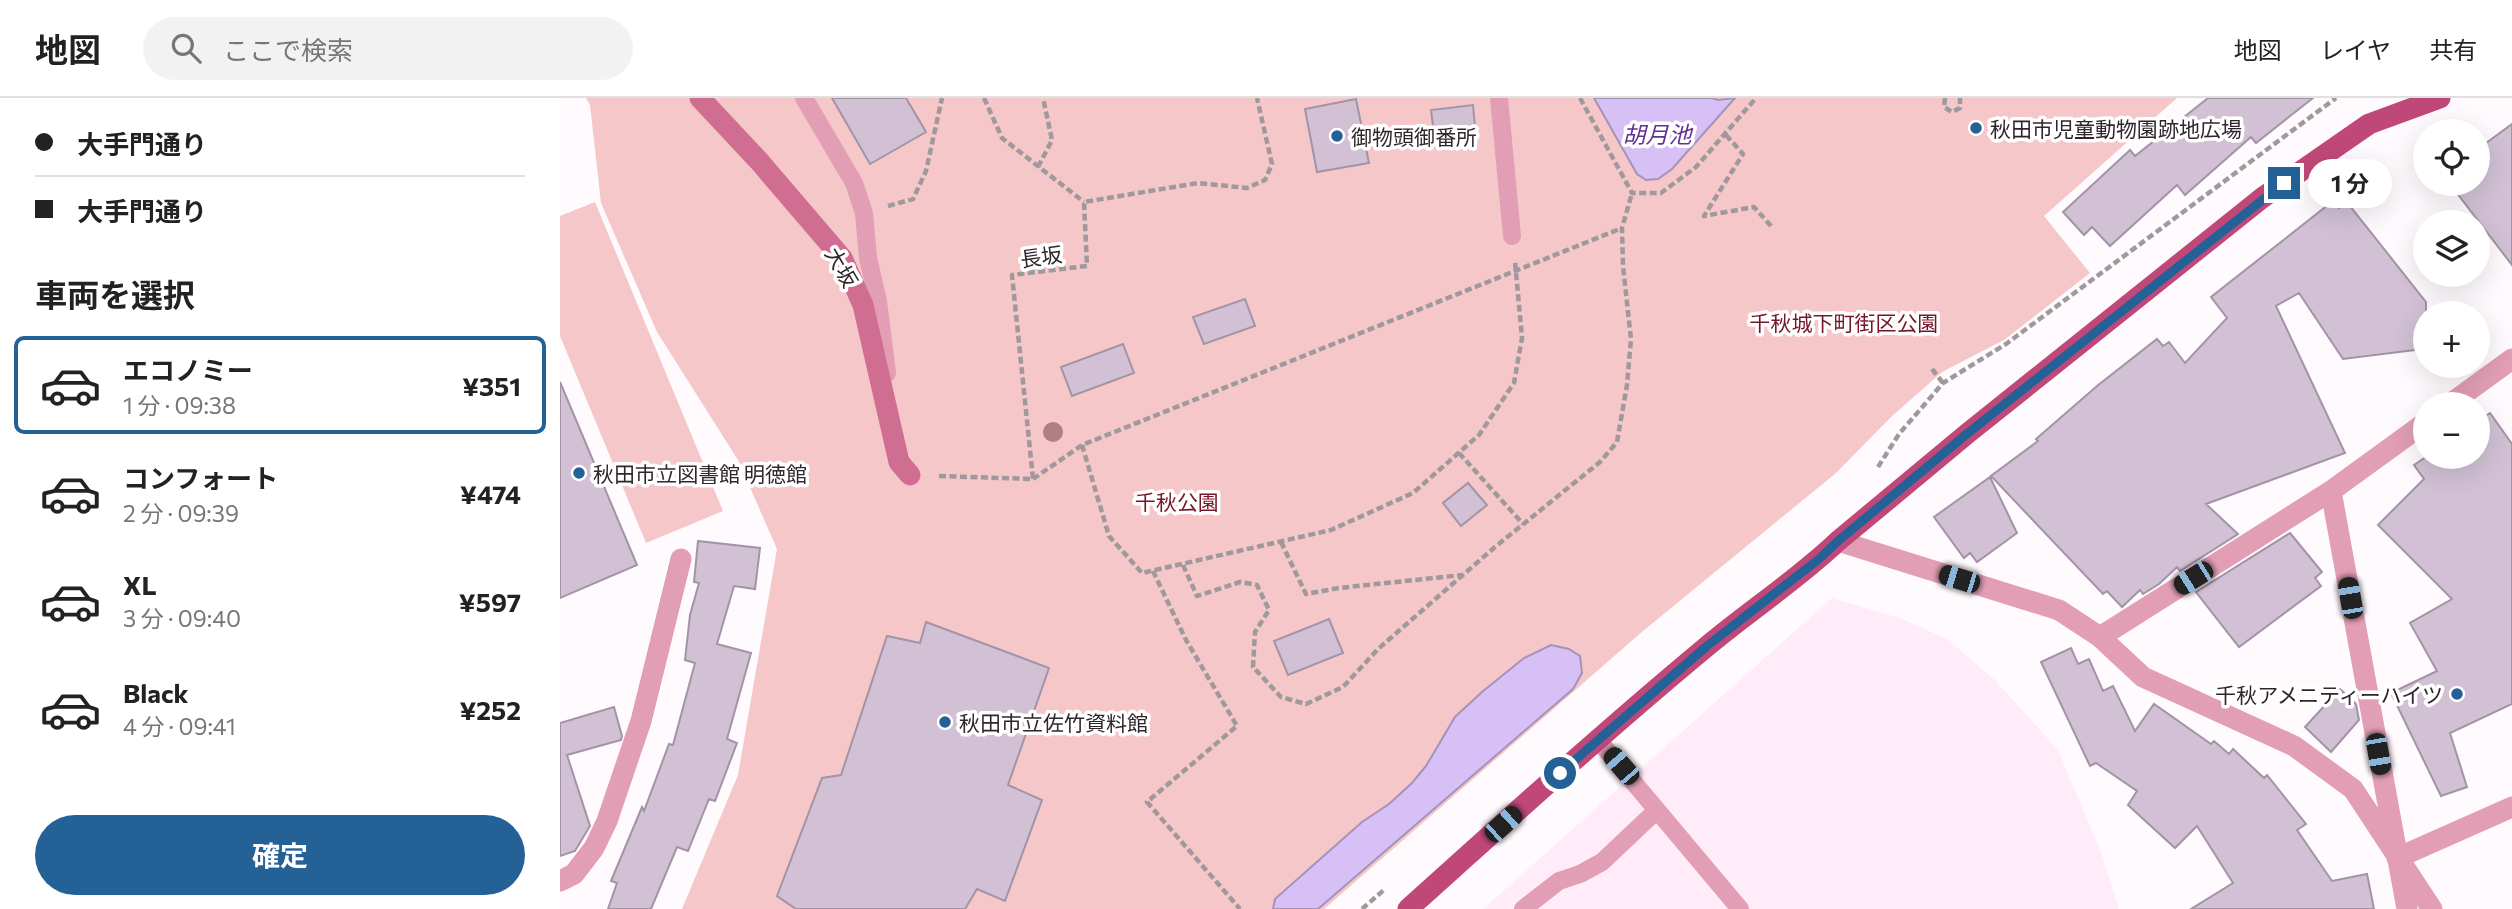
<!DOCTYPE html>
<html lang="ja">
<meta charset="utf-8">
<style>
:root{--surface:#fff;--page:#f2f2f2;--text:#222;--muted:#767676;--line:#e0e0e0;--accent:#236197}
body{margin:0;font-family:Commissioner,"Noto Sans JP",sans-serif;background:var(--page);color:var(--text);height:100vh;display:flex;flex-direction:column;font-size:26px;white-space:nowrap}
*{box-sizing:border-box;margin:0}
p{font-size:23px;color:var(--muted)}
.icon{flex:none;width:38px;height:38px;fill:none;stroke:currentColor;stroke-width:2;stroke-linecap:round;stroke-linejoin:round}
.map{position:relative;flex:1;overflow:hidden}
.side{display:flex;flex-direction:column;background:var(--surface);width:560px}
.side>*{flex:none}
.banner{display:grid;align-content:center;height:154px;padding:0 35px;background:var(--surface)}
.buttons{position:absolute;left:1853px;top:21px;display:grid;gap:14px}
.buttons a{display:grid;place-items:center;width:77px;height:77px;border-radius:50%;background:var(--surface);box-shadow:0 7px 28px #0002;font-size:35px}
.end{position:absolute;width:32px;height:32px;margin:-16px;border:9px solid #236197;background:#fff;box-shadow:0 0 0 4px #fff}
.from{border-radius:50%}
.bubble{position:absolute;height:49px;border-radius:24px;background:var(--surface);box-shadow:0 7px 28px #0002;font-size:23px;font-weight:700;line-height:49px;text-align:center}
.car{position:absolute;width:21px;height:42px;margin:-21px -10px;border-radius:9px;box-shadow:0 0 5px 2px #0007;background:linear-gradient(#222 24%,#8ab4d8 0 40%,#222 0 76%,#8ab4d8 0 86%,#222 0)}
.banner b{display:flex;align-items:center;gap:24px;height:66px;font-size:26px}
.banner b+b{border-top:2px solid var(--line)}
.banner i{width:18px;height:18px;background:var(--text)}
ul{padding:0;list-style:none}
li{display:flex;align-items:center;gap:21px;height:98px;margin:0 14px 10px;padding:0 21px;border:4px solid transparent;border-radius:10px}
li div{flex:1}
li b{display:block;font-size:26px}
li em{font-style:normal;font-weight:700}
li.active{border-color:var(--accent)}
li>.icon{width:63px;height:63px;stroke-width:1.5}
h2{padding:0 35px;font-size:32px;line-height:84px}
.button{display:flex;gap:14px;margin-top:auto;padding:14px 35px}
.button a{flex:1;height:80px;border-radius:42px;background:var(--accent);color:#fff;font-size:28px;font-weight:700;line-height:80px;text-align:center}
header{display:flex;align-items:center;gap:42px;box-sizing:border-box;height:98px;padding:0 35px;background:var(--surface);border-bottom:2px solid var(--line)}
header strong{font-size:33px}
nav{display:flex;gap:38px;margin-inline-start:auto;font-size:24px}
.search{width:490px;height:63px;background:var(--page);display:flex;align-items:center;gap:18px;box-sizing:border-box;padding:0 24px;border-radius:38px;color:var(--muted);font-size:26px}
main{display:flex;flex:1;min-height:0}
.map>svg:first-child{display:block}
.built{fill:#ffecf8}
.green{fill:#f5c7c8}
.water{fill:#d6c0f6;stroke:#a492b9;stroke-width:2}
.building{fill:#d2c1d5;stroke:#a393a6;stroke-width:2}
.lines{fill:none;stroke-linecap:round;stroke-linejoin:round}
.path{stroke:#9f989c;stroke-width:4.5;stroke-dasharray:7 3.5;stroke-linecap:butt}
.lane{stroke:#e29eb4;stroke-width:18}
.street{stroke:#e29eb4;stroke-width:21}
.secondary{stroke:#d06e91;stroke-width:21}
.primary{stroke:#c04879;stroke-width:21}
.tree{fill:#b37d88}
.route{stroke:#236197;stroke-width:9}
.poi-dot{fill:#236197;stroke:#fff;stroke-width:2.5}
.labels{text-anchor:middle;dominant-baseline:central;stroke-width:7;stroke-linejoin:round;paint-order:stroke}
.poi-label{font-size:21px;fill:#2f262c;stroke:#fff;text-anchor:start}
.street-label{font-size:21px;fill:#2f262c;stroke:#fff}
.park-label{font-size:21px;fill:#741628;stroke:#fff}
.water-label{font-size:23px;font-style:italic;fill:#633095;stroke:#fff}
</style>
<header>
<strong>地図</strong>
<div class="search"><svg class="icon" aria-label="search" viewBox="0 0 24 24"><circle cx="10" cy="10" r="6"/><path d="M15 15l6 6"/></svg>ここで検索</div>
<nav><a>地図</a><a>レイヤ</a><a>共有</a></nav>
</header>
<main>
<section class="side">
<div class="banner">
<b><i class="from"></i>大手門通り</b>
<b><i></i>大手門通り</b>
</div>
<h2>車両を選択</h2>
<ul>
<li class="active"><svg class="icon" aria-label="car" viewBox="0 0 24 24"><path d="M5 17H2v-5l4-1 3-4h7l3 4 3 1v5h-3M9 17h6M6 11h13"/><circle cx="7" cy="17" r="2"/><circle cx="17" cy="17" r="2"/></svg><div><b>エコノミー</b><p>1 分 · 09:38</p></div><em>¥351</em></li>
<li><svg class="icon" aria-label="car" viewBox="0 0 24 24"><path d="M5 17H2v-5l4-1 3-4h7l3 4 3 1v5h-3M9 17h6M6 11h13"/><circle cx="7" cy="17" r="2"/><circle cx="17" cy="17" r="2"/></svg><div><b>コンフォート</b><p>2 分 · 09:39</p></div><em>¥474</em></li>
<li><svg class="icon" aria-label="car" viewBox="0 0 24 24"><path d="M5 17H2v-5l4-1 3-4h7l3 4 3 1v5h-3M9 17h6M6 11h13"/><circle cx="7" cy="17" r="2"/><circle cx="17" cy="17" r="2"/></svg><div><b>XL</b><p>3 分 · 09:40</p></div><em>¥597</em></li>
<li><svg class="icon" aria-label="car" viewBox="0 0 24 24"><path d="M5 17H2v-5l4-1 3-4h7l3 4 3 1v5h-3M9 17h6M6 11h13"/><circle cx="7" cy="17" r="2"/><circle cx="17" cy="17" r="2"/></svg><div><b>Black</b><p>4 分 · 09:41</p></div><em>¥252</em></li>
</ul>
<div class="button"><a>確定</a></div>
</section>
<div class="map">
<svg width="1952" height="811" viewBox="0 0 1952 811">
<rect width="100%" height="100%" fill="#fffafd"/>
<!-- built -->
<path class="built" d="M 1272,500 L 1340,520 L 1387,541 L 1435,582 L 1498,652 L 1541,754 L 1559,811 L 923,811 Z"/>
<!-- green -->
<path class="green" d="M 26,0 L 1617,0 L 1484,118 L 1530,175 L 1444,242 L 1382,274 L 1331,319 L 1276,375 L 1083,533 L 764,811 L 122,811 L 178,677 L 217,451 L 178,362 L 97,234 L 41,105 L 30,7 Z
M 35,104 L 163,413 L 86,445 L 0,238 L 0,118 Z"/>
<!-- water -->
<path class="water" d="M 1034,0 L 1152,0 L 1158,2 L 1175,0 L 1112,71 L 1098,81 L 1086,82 L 1077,76 Z
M 991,547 L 1009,551 L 1020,558 L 1022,575 L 1013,591 L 758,811 L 713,811 L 715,801 L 802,724 L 829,706 L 852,685 L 866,668 L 895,619 L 922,594 L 964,560 Z"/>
<!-- building -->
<path class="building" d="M 272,0 L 346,0 L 366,34 L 310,66 Z
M 1648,0 L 1753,0 L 1696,45 L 1691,39 L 1625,97 L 1617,87 L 1550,148 L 1532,129 L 1524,137 L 1503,114 L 1570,52 L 1575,58 Z
M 796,1 L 809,65 L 757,74 L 745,11 Z
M 913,7 L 916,40 L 875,45 L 871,12 Z
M 1952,26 L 1952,167 L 1890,86 L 1918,86 L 1918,51 Z
M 1773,103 L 1779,110 L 1786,103 L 1866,204 L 1866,243 L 1855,252 L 1783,261 L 1739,195 L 1716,208 L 1785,355 L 1646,406 L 1678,436 L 1620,473 L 1617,469 L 1599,486 L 1583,496 L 1580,492 L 1562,509 L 1547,493 L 1543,496 L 1431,378 L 1478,343 L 1476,341 L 1537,288 L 1597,241 L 1603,248 L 1609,244 L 1625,265 L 1667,220 L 1651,199 Z
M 685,201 L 695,228 L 644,246 L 633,219 Z
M 563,246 L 574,275 L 512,298 L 501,269 Z
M 0,284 L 77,467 L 0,500 Z
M 1930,315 L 1952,346 L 1952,606 L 1890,635 L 1907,689 L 1881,698 L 1831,595 L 1877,573 L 1850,525 L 1892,501 L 1818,427 L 1864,381 L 1854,367 L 1866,359 L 1918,359 L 1918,323 Z
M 1430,379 L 1457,435 L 1417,464 L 1410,455 L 1404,460 L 1374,419 Z
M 908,385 L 927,407 L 901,428 L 883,405 Z
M 1730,435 L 1762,474 L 1755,480 L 1761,488 L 1679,549 L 1636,494 Z
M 138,443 L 200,450 L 195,491 L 174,488 L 157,546 L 191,555 L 167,641 L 177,645 L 155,703 L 149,701 L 128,753 L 117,749 L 91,811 L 48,811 L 57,785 L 51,783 L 82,709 L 84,713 L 109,646 L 113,647 L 135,565 L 125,562 L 130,517 L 139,485 L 134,484 Z
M 769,521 L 783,555 L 728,577 L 714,543 Z
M 366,524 L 489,570 L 448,687 L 482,702 L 445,803 L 417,791 L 405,811 L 236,811 L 217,798 L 262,680 L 281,677 L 327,538 L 360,545 Z
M 1511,550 L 1518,566 L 1529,561 L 1543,593 L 1553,588 L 1575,633 L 1594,606 L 1651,646 L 1654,643 L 1669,656 L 1673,651 L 1704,680 L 1707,677 L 1746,726 L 1737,732 L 1772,783 L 1807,776 L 1814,811 L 1631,811 L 1673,785 L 1637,728 L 1615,750 L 1568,707 L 1577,693 L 1536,665 L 1530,668 L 1481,564 Z
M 1780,591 L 1796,606 L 1799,622 L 1771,654 L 1745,629 Z
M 54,609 L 62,638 L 61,642 L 7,657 L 30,728 L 15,753 L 0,758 L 0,625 Z"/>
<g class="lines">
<!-- path -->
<path class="path" d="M 424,0 L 442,40 L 524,104
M 1020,0 L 1072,95 L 1101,95 L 1136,69 L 1196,0
M 1385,0 L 1384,9 L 1392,14 L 1400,10 L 1400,0
M 1166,37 L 1183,56 L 1144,118 L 1194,109 L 1212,129
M 478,69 L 492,42 L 483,0
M 328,108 L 353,101 L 366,73 L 382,0
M 1372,271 L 1383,285
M 522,347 L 549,438 L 582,475 L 771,432 L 853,395 L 919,337 L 954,285 L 962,240 L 955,163
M 899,355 L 963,426
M 1318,369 L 1339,336 L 1383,285 L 1446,246 L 1776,0
M 379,378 L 473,381 L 452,177 L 527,168 L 524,104 L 638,85 L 687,90 L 705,82 L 712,66 L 697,0
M 473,381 L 522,347 L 1062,130
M 721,444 L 746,496 L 779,490 L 902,477
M 623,467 L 637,498 L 680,484 L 697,487 L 709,512 L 695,534 L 693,569 L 721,599 L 746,606 L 783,589 L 818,551 L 935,449 L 1040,364 L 1057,344 L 1067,287 L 1071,241 L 1063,168 L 1062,130 L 1072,95
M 593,473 L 626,542 L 677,628 L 587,704 L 680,811
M 802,811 L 825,791"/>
<!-- lane -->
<path class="lane" d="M 244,0 L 294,85 L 304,115 L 308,160 L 318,203 L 327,275
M 939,0 L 952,138
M 1038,642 L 1180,811
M 963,811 L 999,783 L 1020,776 L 1042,764 L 1097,712"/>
<!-- street -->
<path class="street" d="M 1890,306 L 1952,261
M 1771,393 L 1847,811
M 1278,443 L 1499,512 L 1540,539 L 1583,579 L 1734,648 L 1793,691 L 1872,811
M 1540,539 L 1771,393 L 1866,324
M 1837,760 L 1952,709
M 0,783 L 14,776 L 34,750 L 47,723 L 81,623 L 121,461"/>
<!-- secondary -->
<path class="secondary" d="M 140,0 L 199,63 L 282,160 L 303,207 L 339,364 L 350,377"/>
<!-- primary -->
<path class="primary" d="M 848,811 C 946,723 1044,634 1145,550 C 1189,513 1237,482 1278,443 L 1408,335 L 1702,100 L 1809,26 L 1880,0"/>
</g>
<!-- trees -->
<circle class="tree" cx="493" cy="334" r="10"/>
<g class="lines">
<!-- route -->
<path class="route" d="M 1000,675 L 1147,548 L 1259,461 L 1278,443 L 1408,335 L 1724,85"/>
</g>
<!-- markers -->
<g class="poi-dot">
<circle cx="1416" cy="30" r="7"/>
<circle cx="777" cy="38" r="7"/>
<circle cx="19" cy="375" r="7"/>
<circle cx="1897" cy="596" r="7"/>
<circle cx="385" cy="624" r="7"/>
</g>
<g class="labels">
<!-- poi labels -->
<g class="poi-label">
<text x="1430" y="30">秋田市児童動物園跡地広場</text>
<text x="791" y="38">御物頭御番所</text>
<text x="33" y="375">秋田市立図書館 明徳館</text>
<text x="1883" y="596" text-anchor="end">千秋アメニティーハイツ</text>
<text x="399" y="624">秋田市立佐竹資料館</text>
</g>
<!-- street labels -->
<g class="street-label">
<text transform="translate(481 158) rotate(-8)">長坂</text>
<text transform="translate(282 169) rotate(60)">大坂</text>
</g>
<!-- park labels -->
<g class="park-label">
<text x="1284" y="224">千秋城下町街区公園</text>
<text x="617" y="403">千秋公園</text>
</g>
<!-- water labels -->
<g class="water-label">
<text x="1097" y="36">胡月池</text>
</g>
</g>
</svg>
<div class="buttons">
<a><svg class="icon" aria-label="locate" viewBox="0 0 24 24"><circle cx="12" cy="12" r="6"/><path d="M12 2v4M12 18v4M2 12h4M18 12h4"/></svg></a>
<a><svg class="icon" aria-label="layers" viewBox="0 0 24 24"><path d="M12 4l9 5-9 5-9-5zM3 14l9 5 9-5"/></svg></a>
<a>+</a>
<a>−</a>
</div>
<i class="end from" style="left:1000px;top:675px"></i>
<i class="end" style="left:1724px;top:85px"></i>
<div class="bubble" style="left:1748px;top:61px;width:84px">1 分</div>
<i class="car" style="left:1633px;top:480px;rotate:238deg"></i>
<i class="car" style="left:1399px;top:481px;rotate:287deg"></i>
<i class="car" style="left:1790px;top:500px;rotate:350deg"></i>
<i class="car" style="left:1818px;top:656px;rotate:170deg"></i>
<i class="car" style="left:1061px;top:668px;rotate:319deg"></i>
<i class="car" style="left:943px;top:726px;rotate:48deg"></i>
</div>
</main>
